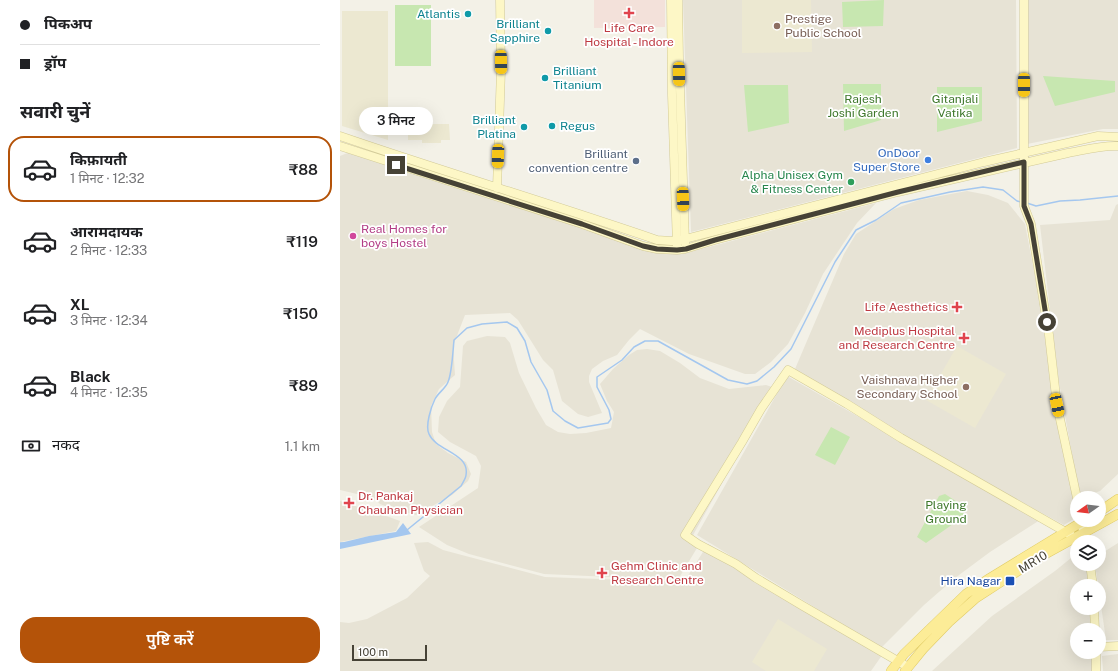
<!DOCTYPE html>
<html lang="hi">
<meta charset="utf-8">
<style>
:root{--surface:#fff;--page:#f6f6f6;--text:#202124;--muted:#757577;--line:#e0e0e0;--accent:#b45309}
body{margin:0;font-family:"Public Sans","Noto Sans Devanagari",sans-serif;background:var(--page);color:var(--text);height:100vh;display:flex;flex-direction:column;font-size:15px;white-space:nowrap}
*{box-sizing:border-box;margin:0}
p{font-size:13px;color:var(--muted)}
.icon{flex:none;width:22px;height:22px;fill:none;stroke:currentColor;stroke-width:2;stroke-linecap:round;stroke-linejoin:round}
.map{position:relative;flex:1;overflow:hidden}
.side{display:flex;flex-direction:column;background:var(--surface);width:340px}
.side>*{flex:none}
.top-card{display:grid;align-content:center;height:88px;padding:0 20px;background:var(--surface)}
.needle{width:26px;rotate:256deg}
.controls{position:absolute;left:730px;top:491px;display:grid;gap:8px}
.controls a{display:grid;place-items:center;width:36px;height:36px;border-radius:50%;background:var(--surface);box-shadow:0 4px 16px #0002;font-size:20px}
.scale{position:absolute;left:12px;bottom:10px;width:75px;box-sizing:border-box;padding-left:4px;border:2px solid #464236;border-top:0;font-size:11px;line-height:14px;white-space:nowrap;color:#464236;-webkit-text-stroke:3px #fff;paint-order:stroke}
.end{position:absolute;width:18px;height:18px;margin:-9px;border:5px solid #464236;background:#fff;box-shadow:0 0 0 2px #fff}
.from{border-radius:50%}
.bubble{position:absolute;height:28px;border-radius:14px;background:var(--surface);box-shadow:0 4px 16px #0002;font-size:13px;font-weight:600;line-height:28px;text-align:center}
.car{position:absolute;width:12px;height:24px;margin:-12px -6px;border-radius:5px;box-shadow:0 0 3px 1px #0007;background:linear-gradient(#f5c518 24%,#345 0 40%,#f5c518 0 76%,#345 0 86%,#f5c518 0)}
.top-card b{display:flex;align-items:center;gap:14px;height:38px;font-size:15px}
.top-card b+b{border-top:1px solid var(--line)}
.top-card i{width:10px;height:10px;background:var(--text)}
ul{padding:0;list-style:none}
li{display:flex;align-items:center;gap:12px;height:66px;margin:0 8px 6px;padding:0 12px;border:2px solid transparent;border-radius:16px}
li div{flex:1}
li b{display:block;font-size:15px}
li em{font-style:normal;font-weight:600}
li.current{border-color:var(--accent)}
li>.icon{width:36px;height:36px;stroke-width:1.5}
h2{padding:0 20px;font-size:18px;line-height:48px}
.pay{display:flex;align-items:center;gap:10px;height:44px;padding:0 20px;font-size:15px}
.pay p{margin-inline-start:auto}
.cta{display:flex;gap:8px;margin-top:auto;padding:8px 20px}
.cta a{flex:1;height:46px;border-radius:16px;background:var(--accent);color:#fff;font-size:16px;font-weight:600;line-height:46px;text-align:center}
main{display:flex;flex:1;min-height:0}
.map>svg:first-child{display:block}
.residential{fill:#e7e3d5}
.education{fill:#ece8d1}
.medical{fill:#f3e1da}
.green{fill:#c7e7b0}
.water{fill:#a4c7ef}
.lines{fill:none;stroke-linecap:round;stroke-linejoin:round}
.stream{stroke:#a4c7ef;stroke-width:1.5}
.secondary-casing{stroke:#d2ca97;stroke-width:9}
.primary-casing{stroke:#e1cc66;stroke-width:10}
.secondary{stroke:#fdf7c6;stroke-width:8}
.primary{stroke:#fcec97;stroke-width:9}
.route{stroke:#464236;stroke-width:5}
.health-dot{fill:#e0444e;stroke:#fff;stroke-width:1.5}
.culture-dot{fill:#0f9aa8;stroke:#fff;stroke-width:1.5}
.education-dot{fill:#8d6e63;stroke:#fff;stroke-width:1.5}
.shop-dot{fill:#3f7fe0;stroke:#fff;stroke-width:1.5}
.service-dot{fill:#5c6f8a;stroke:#fff;stroke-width:1.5}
.leisure-dot{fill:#2e9e5b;stroke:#fff;stroke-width:1.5}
.hotel-dot{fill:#d1479c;stroke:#fff;stroke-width:1.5}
.transit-dot{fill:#1a4fb4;stroke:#fff;stroke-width:1.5}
.labels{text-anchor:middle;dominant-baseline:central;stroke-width:3.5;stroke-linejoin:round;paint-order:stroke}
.culture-label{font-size:12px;fill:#0d838f;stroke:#fff;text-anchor:end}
.education-label{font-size:12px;fill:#785e54;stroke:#fff;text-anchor:start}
.health-label{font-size:12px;fill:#be3a42;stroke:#fff;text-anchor:end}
.park-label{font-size:12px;fill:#3d772a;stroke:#fff}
.shop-label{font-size:12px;fill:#366cbe;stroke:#fff;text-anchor:end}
.service-label{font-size:12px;fill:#4e5e75;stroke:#fff;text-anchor:end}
.leisure-label{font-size:12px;fill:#27864d;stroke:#fff;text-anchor:end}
.hotel-label{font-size:12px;fill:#b23c85;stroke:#fff;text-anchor:start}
.street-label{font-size:12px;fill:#464236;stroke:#fff}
.transit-label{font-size:12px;fill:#164399;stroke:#fff;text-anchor:end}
</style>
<main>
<section class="side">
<div class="top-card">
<b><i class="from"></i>पिकअप</b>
<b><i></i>ड्रॉप</b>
</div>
<h2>सवारी चुनें</h2>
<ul>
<li class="current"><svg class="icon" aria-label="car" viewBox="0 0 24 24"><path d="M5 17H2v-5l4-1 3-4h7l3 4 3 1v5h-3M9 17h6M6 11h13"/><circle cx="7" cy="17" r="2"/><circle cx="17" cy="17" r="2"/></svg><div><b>किफ़ायती</b><p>1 मिनट · 12:32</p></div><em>₹88</em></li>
<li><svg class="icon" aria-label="car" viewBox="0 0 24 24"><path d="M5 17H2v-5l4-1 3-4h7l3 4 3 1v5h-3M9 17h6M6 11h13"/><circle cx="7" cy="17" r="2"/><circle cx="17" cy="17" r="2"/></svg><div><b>आरामदायक</b><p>2 मिनट · 12:33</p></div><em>₹119</em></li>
<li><svg class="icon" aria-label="car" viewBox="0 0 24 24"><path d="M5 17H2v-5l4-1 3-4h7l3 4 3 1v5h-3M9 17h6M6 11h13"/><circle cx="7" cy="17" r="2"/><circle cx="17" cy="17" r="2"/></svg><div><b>XL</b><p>3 मिनट · 12:34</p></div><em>₹150</em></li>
<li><svg class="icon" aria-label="car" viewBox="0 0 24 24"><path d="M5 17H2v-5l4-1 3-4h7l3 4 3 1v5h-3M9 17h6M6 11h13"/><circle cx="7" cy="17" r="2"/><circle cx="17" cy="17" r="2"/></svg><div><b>Black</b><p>4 मिनट · 12:35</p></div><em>₹89</em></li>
</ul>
<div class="pay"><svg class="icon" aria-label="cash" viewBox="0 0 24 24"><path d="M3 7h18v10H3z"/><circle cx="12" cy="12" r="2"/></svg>नकद<p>1.1 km</p></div>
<div class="cta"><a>पुष्टि करें</a></div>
</section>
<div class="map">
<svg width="778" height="671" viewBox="0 0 778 671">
<rect width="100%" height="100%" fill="#f3f1e7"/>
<!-- residential -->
<path class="residential" d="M 343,0 L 676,0 L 677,148 L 351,232 Z
M 686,0 L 778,0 L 778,129 L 763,129 L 687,144 Z
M 15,150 L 326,251 L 342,254 L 536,203 L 517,223 L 483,274 L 465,313 L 448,344 L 431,362 L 415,374 L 405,374 L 349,354 L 300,329 L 289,340 L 277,355 L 263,361 L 252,369 L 249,376 L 249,382 L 262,413 L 248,417 L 238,414 L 222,401 L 213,370 L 203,360 L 178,320 L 170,313 L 125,315 L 113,346 L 115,375 L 99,389 L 91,406 L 92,432 L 96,444 L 108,453 L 126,462 L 131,474 L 128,481 L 112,495 L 76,515 L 53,509 L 40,504 L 34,498 L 0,490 L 0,156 Z
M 627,191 L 648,195 L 668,203 L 685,224 L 699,297 L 716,407 L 737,512 L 737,517 L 724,525 L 586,450 L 455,369 L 504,254 L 516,234 L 554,209 L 579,200 Z
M 778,204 L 778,474 L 760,491 L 740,498 L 718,377 L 700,225 L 770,220 L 776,205 Z
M 147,336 L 165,337 L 170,343 L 179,373 L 196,408 L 206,425 L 218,432 L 230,434 L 246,433 L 271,428 L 274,412 L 267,401 L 260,384 L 273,369 L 289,355 L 297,350 L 307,349 L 320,351 L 340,363 L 360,378 L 389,389 L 426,385 L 435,388 L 352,537 L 360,543 L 339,578 L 271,577 L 204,574 L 129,554 L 107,545 L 79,527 L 138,488 L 141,466 L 136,456 L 110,442 L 98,432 L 99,417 L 107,401 L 120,387 L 123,346 L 127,341 Z
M 447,376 L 700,520 L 650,552 L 615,578 L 584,605 L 541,648 L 357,535 Z
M 0,501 L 49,517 L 60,521 L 56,531 L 0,542 Z
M 88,542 L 103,550 L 205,577 L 344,582 L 368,544 L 545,651 L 531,671 L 0,671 L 0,622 L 9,623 L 27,619 L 67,598 L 90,576 L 84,571 L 74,543 Z
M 778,543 L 778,640 L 766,640 L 755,564 L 759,564 L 759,555 Z
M 737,556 L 737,564 L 748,564 L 751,586 L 737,586 L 737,608 L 754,608 L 756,630 L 737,630 L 737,652 L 757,652 L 757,671 L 592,671 L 652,616 L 715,571 L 731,558 Z
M 778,654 L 778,671 L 763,671 L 762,656 Z"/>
<!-- education -->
<path class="education" d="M 402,0 L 471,0 L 472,52 L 402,53 Z
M 2,11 L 48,11 L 48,140 L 2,126 Z
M 68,124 L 109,124 L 110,140 L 101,140 L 101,143 L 82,143 L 82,140 L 68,140 Z
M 617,346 L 666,374 L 635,428 L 586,400 Z
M 438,619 L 487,649 L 474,671 L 426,671 L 412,662 Z"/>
<!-- medical -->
<path class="medical" d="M 254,0 L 325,0 L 325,27 L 254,28 Z"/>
<!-- green -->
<path class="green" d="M 544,0 L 543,26 L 503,27 L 502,2 Z
M 55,5 L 91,5 L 91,66 L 55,66 Z
M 703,76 L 775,81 L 775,92 L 715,106 Z
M 503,84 L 541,84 L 541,120 L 504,131 Z
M 404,85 L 448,85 L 449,123 L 408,132 Z
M 597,87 L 642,87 L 642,121 L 597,132 Z
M 491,427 L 510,437 L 495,465 L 475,455 Z
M 605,494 L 625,507 L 623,517 L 586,543 L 577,537 L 599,496 Z"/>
<!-- water -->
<path class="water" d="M 63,523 L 71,534 L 0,549 L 0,543 L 29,536 L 56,532 Z"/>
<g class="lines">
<!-- stream -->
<path class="stream" d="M 687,203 L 696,206 L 720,201 L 740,200 L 778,196
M 67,530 L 121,486 C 123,482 126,478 126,475 C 130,453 96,451 89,434 C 85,426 91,407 95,399 C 98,393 106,388 108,382 C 112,373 113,350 114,340 L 127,328 L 142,324 L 167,322 L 177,328 L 185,341 L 191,362 L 207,390 L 213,411 L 225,421 L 238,428 L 268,423 L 271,419 L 269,410 L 257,387 L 257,377 L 282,360 L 294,347 L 305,341 L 318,341 L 388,380 L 407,384 L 417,381 L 434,367 L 451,349 L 495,262 L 516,230 L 536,220 L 561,203 L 610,192 L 643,187 L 663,190 L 677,201 L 681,202
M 0,543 L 5,543"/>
<!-- secondary casing -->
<g class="secondary-casing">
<path id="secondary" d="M 331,0 L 332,95 L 337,246
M 338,0 L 339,58 L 345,243
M 684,0 L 684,206 L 691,224 L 709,335 L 717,405 L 737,498
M 0,136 C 105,172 212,204 317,240 L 331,241 L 345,239 L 644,162 L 758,136 L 778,137
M 0,146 L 242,224 L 303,246 L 317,249 L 337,250 L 345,249 L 375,240 L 558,192 L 728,153 C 744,150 762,145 778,146
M 157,188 L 161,70 L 160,0
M 741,520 L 745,542
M 750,564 L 753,586
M 754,608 L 755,630
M 759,647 L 778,646
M 756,652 L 756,671
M 568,667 L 463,606 L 416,578 L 396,564 L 358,544 L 345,535 L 402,442 L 421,409 L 448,370 L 507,404 L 561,438 L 731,535"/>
</g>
<!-- primary casing -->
<g class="primary-casing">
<path id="primary" d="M 759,512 L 778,499
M 551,671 L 564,654 L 626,594 L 650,578 L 745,520
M 565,671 L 583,649 L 609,622 L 636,598 L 698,558 L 778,514"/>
</g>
<!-- secondary -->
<use href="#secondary" class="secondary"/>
<!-- primary -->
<use href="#primary" class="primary"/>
</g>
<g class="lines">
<!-- route -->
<path class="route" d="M 56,165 L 242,224 L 303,246 L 317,249 L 337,250 L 346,249 L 375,240 L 558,192 L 684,162 L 684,206 L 691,224 L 707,322"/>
</g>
<!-- markers -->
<g class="health-dot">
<path d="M287 7h4v4h4v4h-4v4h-4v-4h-4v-4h4z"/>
<path d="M615 301h4v4h4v4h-4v4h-4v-4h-4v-4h4z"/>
<path d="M622 332h4v4h4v4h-4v4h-4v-4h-4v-4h4z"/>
<path d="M7 497h4v4h4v4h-4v4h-4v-4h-4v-4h4z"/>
<path d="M260 567h4v4h4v4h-4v4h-4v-4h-4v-4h4z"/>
</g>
<g class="culture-dot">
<circle cx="128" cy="14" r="4"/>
<circle cx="208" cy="31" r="4"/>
<circle cx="205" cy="78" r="4"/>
<circle cx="212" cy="126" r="4"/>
<circle cx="184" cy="127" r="4"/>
</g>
<g class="education-dot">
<circle cx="437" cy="26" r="4"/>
<circle cx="626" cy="387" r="4"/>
</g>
<circle class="shop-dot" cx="588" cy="160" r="4"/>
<circle class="service-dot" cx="296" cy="161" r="4"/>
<circle class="leisure-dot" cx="511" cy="182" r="4"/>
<circle class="hotel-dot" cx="13" cy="236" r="4"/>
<rect class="transit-dot" x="665" y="576" width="10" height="10" rx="2"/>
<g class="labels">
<!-- culture labels -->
<g class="culture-label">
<text x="120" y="14">Atlantis</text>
<text x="200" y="24">Brilliant<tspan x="200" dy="14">Sapphire</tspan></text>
<text x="213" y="71" text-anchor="start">Brilliant<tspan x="213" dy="14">Titanium</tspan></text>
<text x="176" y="120">Brilliant<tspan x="176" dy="14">Platina</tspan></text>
<text x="220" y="126" text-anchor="start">Regus</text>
</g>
<!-- education labels -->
<g class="education-label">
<text x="445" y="19">Prestige<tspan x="445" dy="14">Public School</tspan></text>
<text x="618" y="380" text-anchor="end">Vaishnava Higher<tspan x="618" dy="14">Secondary School</tspan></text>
</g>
<!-- health labels -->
<g class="health-label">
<text x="289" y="28" text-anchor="middle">Life Care<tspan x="289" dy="14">Hospital - Indore</tspan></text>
<text x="608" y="307">Life Aesthetics</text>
<text x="615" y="331">Mediplus Hospital<tspan x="615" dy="14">and Research Centre</tspan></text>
<text x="18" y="496" text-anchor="start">Dr. Pankaj<tspan x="18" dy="14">Chauhan Physician</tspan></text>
<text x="271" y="566" text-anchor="start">Gehm Clinic and<tspan x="271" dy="14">Research Centre</tspan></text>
</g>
<!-- park labels -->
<g class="park-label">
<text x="523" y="99">Rajesh<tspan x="523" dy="14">Joshi Garden</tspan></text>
<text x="615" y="99">Gitanjali<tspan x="615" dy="14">Vatika</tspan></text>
<text x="606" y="505">Playing<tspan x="606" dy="14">Ground</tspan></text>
</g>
<!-- shop labels -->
<g class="shop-label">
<text x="580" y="153">OnDoor<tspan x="580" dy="14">Super Store</tspan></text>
</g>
<!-- service labels -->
<g class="service-label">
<text x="288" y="154">Brilliant<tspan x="288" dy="14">convention centre</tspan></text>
</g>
<!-- leisure labels -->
<g class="leisure-label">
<text x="503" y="175">Alpha Unisex Gym<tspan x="503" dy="14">&amp; Fitness Center</tspan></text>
</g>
<!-- hotel labels -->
<g class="hotel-label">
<text x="21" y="229">Real Homes for<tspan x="21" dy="14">boys Hostel</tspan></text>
</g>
<!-- street labels -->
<g class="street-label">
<text transform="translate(693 562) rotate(-31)">MR10</text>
</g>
<!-- transit labels -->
<g class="transit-label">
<text x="661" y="581">Hira Nagar</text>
</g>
</g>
</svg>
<div class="controls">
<a><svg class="needle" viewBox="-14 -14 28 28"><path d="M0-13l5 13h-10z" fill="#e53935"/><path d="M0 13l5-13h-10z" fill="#757577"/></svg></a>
<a><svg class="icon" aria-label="layers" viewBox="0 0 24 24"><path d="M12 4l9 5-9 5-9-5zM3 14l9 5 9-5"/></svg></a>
<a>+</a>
<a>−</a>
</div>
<div class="scale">100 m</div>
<i class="end from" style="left:707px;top:322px"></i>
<i class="end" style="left:56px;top:165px"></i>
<div class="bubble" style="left:19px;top:107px;width:74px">3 मिनट</div>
<i class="car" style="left:161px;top:62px;rotate:179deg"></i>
<i class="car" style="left:339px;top:74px;rotate:179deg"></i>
<i class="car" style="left:684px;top:85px;rotate:180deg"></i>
<i class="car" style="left:158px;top:156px;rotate:182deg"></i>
<i class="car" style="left:343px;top:199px;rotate:178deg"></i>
<i class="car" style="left:717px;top:405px;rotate:168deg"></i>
</div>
</main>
